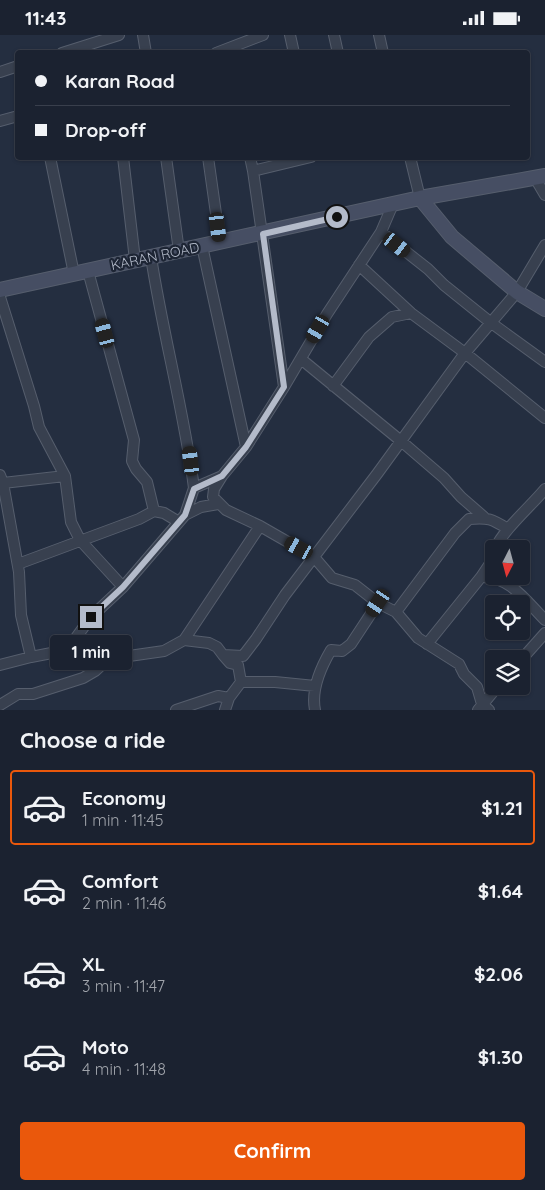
<!DOCTYPE html>
<meta charset="utf-8">
<style>
:root{--surface:#1b2230;--page:#282f3c;--text:#f1f3f6;--muted:#a0a4ab;--line:#393f4c;--accent:#ea580c}
body{margin:0;font-family:Quicksand,sans-serif;background:var(--page);color:var(--text);height:100vh;display:flex;flex-direction:column;font-size:19px;white-space:nowrap}
*{box-sizing:border-box;margin:0}
p{font-size:16px;color:var(--muted)}
.icon{flex:none;width:28px;height:28px;fill:none;stroke:currentColor;stroke-width:2;stroke-linecap:round;stroke-linejoin:round}
.map{position:relative;height:675px;overflow:hidden}
.side{display:flex;flex-direction:column;background:var(--surface);flex:1}
.side>*{flex:none}
.hud{position:absolute;left:15px;top:15px;width:515px;height:110px;border-radius:5px;box-shadow:0 1px 4px #0004,0 0 0 1px var(--line);display:grid;align-content:center;height:110px;padding:0 20px;background:var(--surface)}
.needle{width:32px;rotate:186deg}
.tools{position:absolute;left:485px;top:505px;display:grid;gap:10px}
.tools a{display:grid;place-items:center;width:45px;height:45px;border-radius:5px;background:var(--surface);box-shadow:0 1px 4px #0004,0 0 0 1px var(--line);font-size:25px}
.end{position:absolute;width:22px;height:22px;margin:-11px;border:6px solid #b4bbca;background:#111;box-shadow:0 0 0 2px #111}
.from{border-radius:50%}
.bubble{position:absolute;height:35px;border-radius:5px;background:var(--surface);box-shadow:0 1px 4px #0004,0 0 0 1px var(--line);font-size:16px;font-weight:700;line-height:35px;text-align:center}
.car{position:absolute;width:15px;height:30px;margin:-15px -8px;border-radius:6px;box-shadow:0 0 4px 1px #0007;background:linear-gradient(#222 24%,#8ab4d8 0 40%,#222 0 76%,#8ab4d8 0 86%,#222 0)}
.hud b{display:flex;align-items:center;gap:18px;height:48px;font-size:19px}
.hud b+b{border-top:1px solid var(--line)}
.hud i{width:12px;height:12px;background:var(--text)}
ul{padding:0;list-style:none}
li{display:flex;align-items:center;gap:15px;height:75px;margin:0 10px 8px;padding:0 10px;border:2px solid transparent;border-radius:5px}
li div{flex:1}
li b{display:block;font-size:19px}
li em{font-style:normal;font-weight:700}
li.on{border-color:var(--accent)}
li>.icon{width:45px;height:45px;stroke-width:1.5}
h2{padding:0 20px;font-size:22px;line-height:60px}
.cta{display:flex;gap:10px;margin-top:auto;padding:10px 20px}
.cta a{flex:1;height:58px;border-radius:5px;background:var(--accent);color:#fff;font-size:20px;font-weight:700;line-height:58px;text-align:center}
.status{display:flex;justify-content:space-between;align-items:center;height:35px;padding:0 25px;background:var(--surface);direction:ltr}
.status svg{height:14px;fill:currentColor}
.map>svg:first-child{display:block}
.lines{fill:none;stroke-linecap:round;stroke-linejoin:round}
.street-casing{stroke:#565e6d;stroke-width:12}
.secondary-casing{stroke:#565e6d;stroke-width:16}
.street{stroke:#38404f;stroke-width:10}
.secondary{stroke:#464e63;stroke-width:14}
.route{stroke:#b4bbca;stroke-width:6}
.labels{text-anchor:middle;dominant-baseline:central;stroke-width:4.5;stroke-linejoin:round;paint-order:stroke}
.street-label{font-size:14px;fill:#b4bbca;stroke:#1d2534}
</style>
<div class="status"><b>11:43</b><svg viewBox="0 0 49 12"><path d="M0 12V9h3v3zM5 12V6h3v6zM10 12V3h3v9zM15 12V0h3v12zM26 1h20v11H26zM47 4h2v5h-2z"/></svg></div>
<div class="map">
<svg width="545" height="675" viewBox="0 0 545 675">
<rect width="100%" height="100%" fill="#242e40"/>
<g class="lines">
<!-- street casing -->
<g class="street-casing">
<path id="street" d="M 143,0 L 146,18
M 290,0 L 294,18
M 334,0 L 338,18
M 379,0 L 383,18
M 62,18 L 119,0
M 216,18 L 263,0
M 0,37 L 18,31
M 0,86 L 18,81
M 50,122 L 74,239
M 123,122 L 135,225
M 166,122 L 179,216
M 208,122 L 220,207
M 250,122 L 253,136
M 410,122 L 420,163
M 535,143 L 545,160
M 393,169 L 381,197 L 327,279 L 284,352 L 246,412 L 222,441 L 214,454 L 213,462 L 226,475 L 260,491 L 314,522 L 332,543 L 355,550 L 378,568 L 396,577 L 418,603 L 459,629 L 464,639 L 477,652 L 482,669 L 489,675
M 381,197 L 428,234 L 444,250 L 490,287 L 545,327
M 202,211 L 246,412
M 151,222 C 163,300 184,376 194,453
M 359,230 L 411,278 L 465,318 L 545,383
M 88,236 L 134,405 L 132,426 L 136,434 L 147,447 L 154,476
M 0,262 L 34,371 L 39,392 L 65,441 L 71,487 L 80,505 L 123,552
M 301,324 L 401,406 L 444,443 L 461,462 L 484,482
M 333,351 L 369,302 L 392,282 L 411,278
M 284,352 L 253,136 L 311,122
M 0,440 L 3,448 L 19,537 L 21,580 L 31,622
M 3,448 L 65,441
M 185,480 L 194,453 L 222,441
M 495,514 C 503,495 531,471 545,454
M 18,529 L 139,484 L 154,476 L 164,478 L 179,487
M 481,542 L 491,527 L 494,518
M 396,577 L 455,498 L 469,484 C 488,482 492,484 508,494
M 184,605 L 260,491
M 427,609 L 481,542 C 509,540 527,567 545,585
M 67,615 L 91,582 L 123,552 L 185,480 L 201,472 L 218,469
M 223,620 L 230,628 L 238,630 L 241,647 L 229,663 L 225,675
M 521,625 L 545,598
M 0,630 L 31,622 L 67,615 L 108,624 L 164,616 L 184,605 L 209,608 L 217,612 L 223,620 L 243,621 L 256,604 L 285,560 L 377,439 L 465,318 L 517,257 L 545,210
M 241,647 L 275,647 L 315,651
M 0,670 L 18,659 L 33,659 L 83,643 L 95,636 L 108,624
M 176,675 L 218,661 L 229,663
M 315,675 C 311,655 321,632 331,615 L 342,616 L 351,609 L 378,568
M 478,675 L 498,651"/>
</g>
<!-- secondary casing -->
<g class="secondary-casing">
<path id="secondary" d="M 420,163 L 452,202 L 517,257 L 545,274
M 0,255 L 420,163 L 545,141"/>
</g>
<!-- street -->
<use href="#street" class="street"/>
<!-- secondary -->
<use href="#secondary" class="secondary"/>
</g>
<g class="lines">
<!-- route -->
<path class="route" d="M 91,582 L 123,552 L 185,480 L 194,454 L 222,441 L 246,412 L 284,352 L 263,199 L 337,182"/>
</g>
<g class="labels">
<!-- street labels -->
<g class="street-label">
<text transform="translate(155 221) rotate(-12)">KARAN ROAD</text>
</g>
</g>
</svg>
<div class="tools">
<a><svg class="needle" viewBox="-14 -14 28 28"><path d="M0-13l5 13h-10z" fill="#e53935"/><path d="M0 13l5-13h-10z" fill="#a0a4ab"/></svg></a>
<a><svg class="icon" aria-label="locate" viewBox="0 0 24 24"><circle cx="12" cy="12" r="6"/><path d="M12 2v4M12 18v4M2 12h4M18 12h4"/></svg></a>
<a><svg class="icon" aria-label="layers" viewBox="0 0 24 24"><path d="M12 4l9 5-9 5-9-5zM3 14l9 5 9-5"/></svg></a>
</div>
<i class="end from" style="left:337px;top:182px"></i>
<i class="end" style="left:91px;top:582px"></i>
<div class="bubble" style="left:50px;top:600px;width:82px">1 min</div>
<i class="car" style="left:218px;top:192px;rotate:173deg"></i>
<i class="car" style="left:397px;top:210px;rotate:128deg"></i>
<i class="car" style="left:318px;top:294px;rotate:210deg"></i>
<i class="car" style="left:105px;top:298px;rotate:345deg"></i>
<i class="car" style="left:191px;top:426px;rotate:353deg"></i>
<i class="car" style="left:299px;top:513px;rotate:299deg"></i>
<i class="car" style="left:378px;top:568px;rotate:214deg"></i>
<div class="hud">
<b><i class="from"></i>Karan Road</b>
<b><i></i>Drop-off</b>
</div>
</div>
<section class="side">
<h2>Choose a ride</h2>
<ul>
<li class="on"><svg class="icon" aria-label="car" viewBox="0 0 24 24"><path d="M5 17H2v-5l4-1 3-4h7l3 4 3 1v5h-3M9 17h6M6 11h13"/><circle cx="7" cy="17" r="2"/><circle cx="17" cy="17" r="2"/></svg><div><b>Economy</b><p>1 min · 11:45</p></div><em>$1.21</em></li>
<li><svg class="icon" aria-label="car" viewBox="0 0 24 24"><path d="M5 17H2v-5l4-1 3-4h7l3 4 3 1v5h-3M9 17h6M6 11h13"/><circle cx="7" cy="17" r="2"/><circle cx="17" cy="17" r="2"/></svg><div><b>Comfort</b><p>2 min · 11:46</p></div><em>$1.64</em></li>
<li><svg class="icon" aria-label="car" viewBox="0 0 24 24"><path d="M5 17H2v-5l4-1 3-4h7l3 4 3 1v5h-3M9 17h6M6 11h13"/><circle cx="7" cy="17" r="2"/><circle cx="17" cy="17" r="2"/></svg><div><b>XL</b><p>3 min · 11:47</p></div><em>$2.06</em></li>
<li><svg class="icon" aria-label="car" viewBox="0 0 24 24"><path d="M5 17H2v-5l4-1 3-4h7l3 4 3 1v5h-3M9 17h6M6 11h13"/><circle cx="7" cy="17" r="2"/><circle cx="17" cy="17" r="2"/></svg><div><b>Moto</b><p>4 min · 11:48</p></div><em>$1.30</em></li>
</ul>
<div class="cta"><a>Confirm</a></div>
</section>
